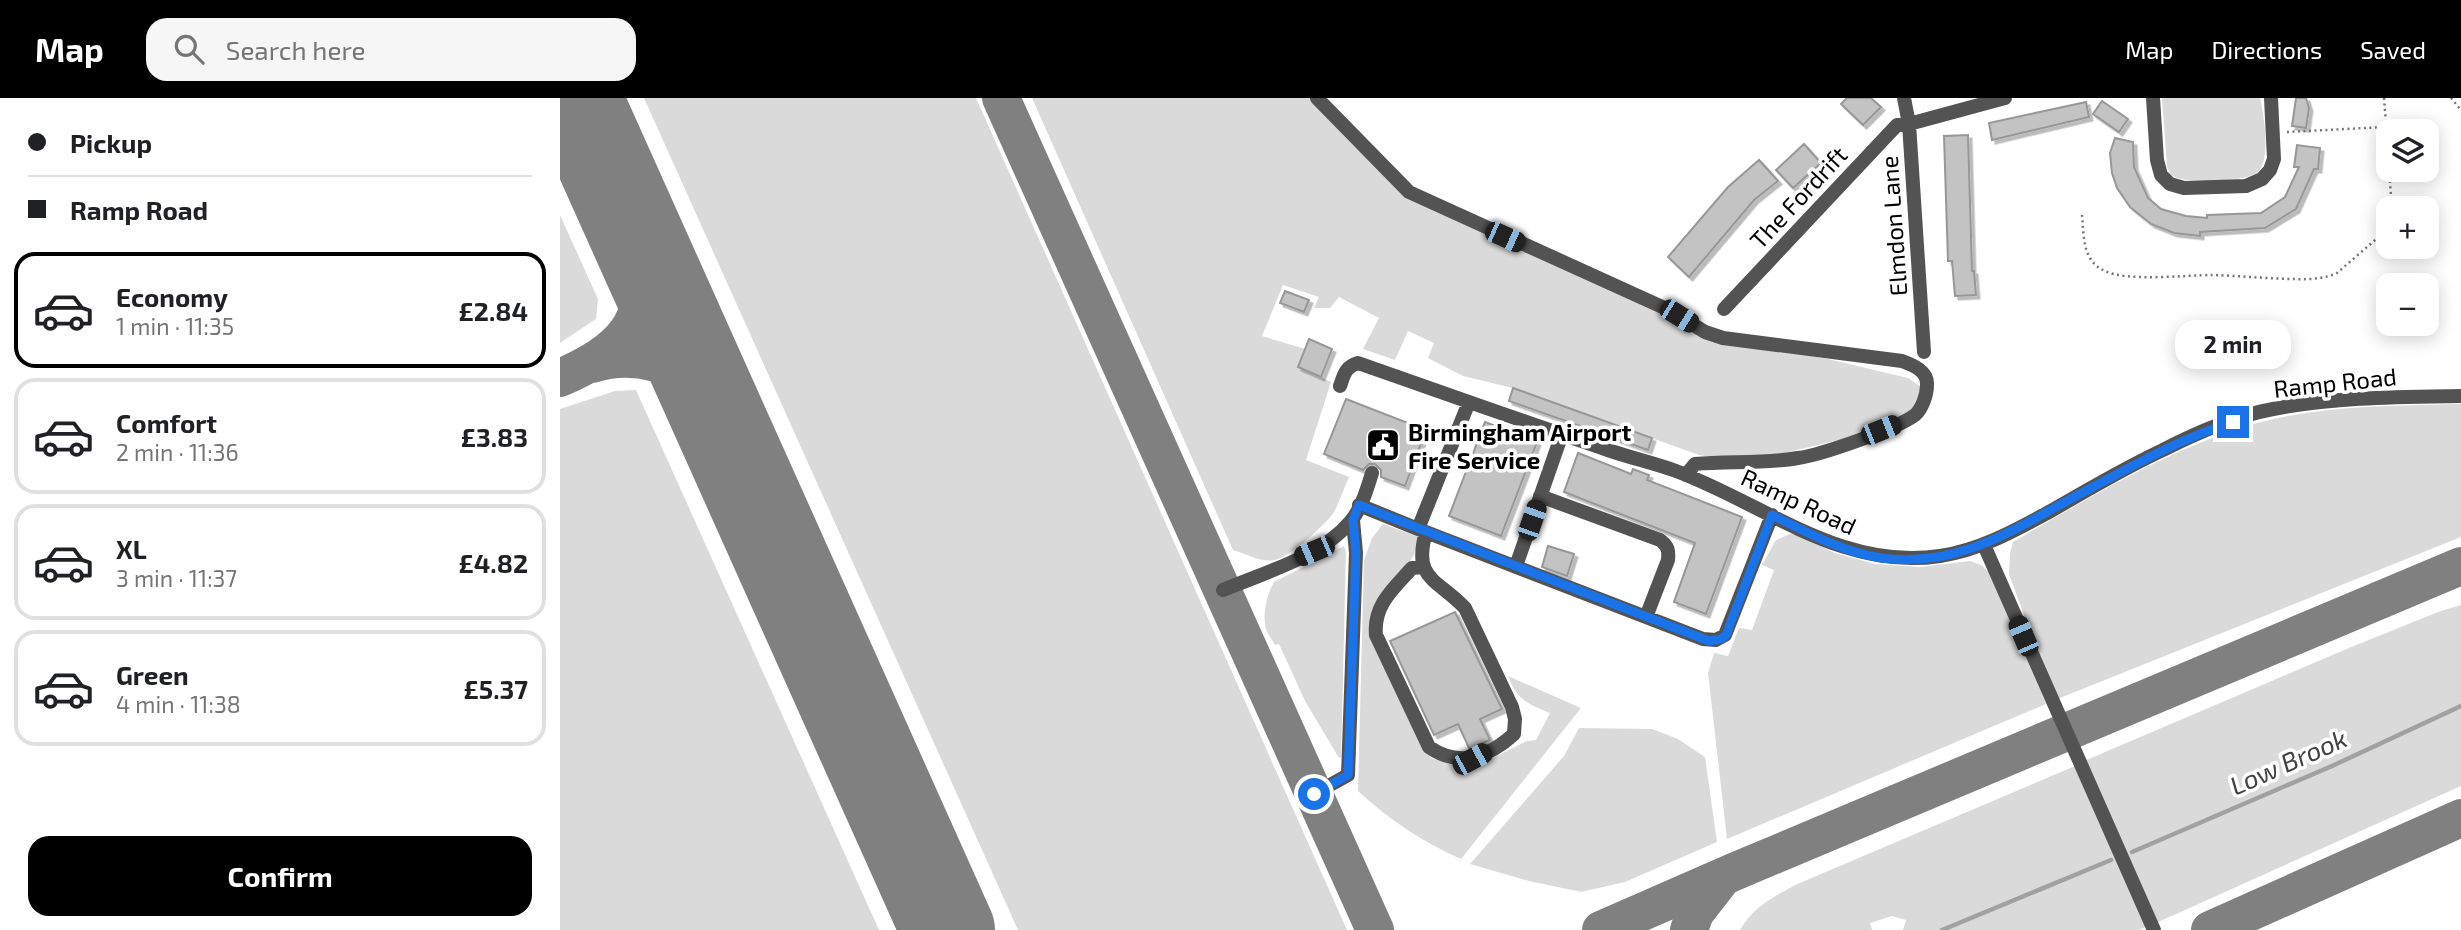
<!DOCTYPE html>
<meta charset="utf-8">
<style>
:root{--surface:#fff;--page:#f6f6f6;--text:#202124;--muted:#757577;--line:#e0e0e0;--accent:#000}
body{margin:0;font-family:"Exo 2",sans-serif;background:var(--page);color:var(--text);height:100vh;display:flex;flex-direction:column;font-size:26px;white-space:nowrap}
*{box-sizing:border-box;margin:0}
p{font-size:23px;color:var(--muted)}
.icon{flex:none;width:38px;height:38px;fill:none;stroke:currentColor;stroke-width:2;stroke-linecap:round;stroke-linejoin:round}
.map{position:relative;flex:1;overflow:hidden}
.panel{display:flex;flex-direction:column;background:var(--surface);width:560px}
.panel>*{flex:none}
.top-card{display:grid;align-content:center;height:154px;padding:0 28px;background:var(--surface)}
.fabs{position:absolute;left:1816px;top:21px;display:grid;gap:14px}
.fabs a{display:grid;place-items:center;width:63px;height:63px;border-radius:14px;background:var(--surface);box-shadow:0 4px 18px #0003;font-size:35px}
.end{position:absolute;width:32px;height:32px;margin:-16px;border:9px solid #1a73e8;background:#fff;box-shadow:0 0 0 4px #fff}
.from{border-radius:50%}
.bubble{position:absolute;height:49px;border-radius:21px;background:var(--surface);box-shadow:0 4px 18px #0003;font-size:23px;font-weight:700;line-height:49px;text-align:center}
.car{position:absolute;width:21px;height:42px;margin:-21px -10px;border-radius:9px;box-shadow:0 0 5px 2px #0007;background:linear-gradient(#222 24%,#8ab4d8 0 40%,#222 0 76%,#8ab4d8 0 86%,#222 0)}
.top-card b{display:flex;align-items:center;gap:24px;height:66px;font-size:26px}
.top-card b+b{border-top:2px solid var(--line)}
.top-card i{width:18px;height:18px;background:var(--text)}
ul{padding:0;list-style:none}
li{display:flex;align-items:center;gap:21px;height:116px;margin:0 14px 10px;padding:0 14px;border:4px solid var(--line);border-radius:21px}
li div{flex:1}
li b{display:block;font-size:26px}
li em{font-style:normal;font-weight:700}
li.on{border-color:var(--accent)}
li>.icon{width:63px;height:63px;stroke-width:1.5}
.primary-button{display:flex;gap:14px;margin-top:auto;padding:14px 28px}
.primary-button a{flex:1;height:80px;border-radius:21px;background:var(--accent);color:#fff;font-size:28px;font-weight:700;line-height:80px;text-align:center}
header{display:flex;align-items:center;gap:42px;box-sizing:border-box;height:98px;padding:0 35px;background:var(--accent);color:#fff}
header strong{font-size:33px}
nav{display:flex;gap:38px;margin-inline-start:auto;font-size:24px}
.search{width:490px;height:63px;background:var(--page);display:flex;align-items:center;gap:18px;box-sizing:border-box;padding:0 24px;border-radius:21px;color:var(--muted);font-size:26px}
main{display:flex;flex:1;min-height:0}
.map>svg:first-child{display:block}
.green{fill:#dadada}
.lines{fill:none;stroke-linecap:round;stroke-linejoin:round}
.stream{stroke:#a1a1a1;stroke-width:4.5}
.taxiway{stroke:#808080;stroke-width:38}
.runway{stroke:#808080;stroke-width:94}
.building{fill:#c3c3c3;stroke:#979797;stroke-width:2;filter:url(#shadow)}
.path{stroke:#757575;stroke-width:2.5;stroke-dasharray:2 3.5;stroke-linecap:butt}
.minor{stroke:#535353;stroke-width:14}
.route{stroke:#1a73e8;stroke-width:9}
.labels{text-anchor:middle;dominant-baseline:central;stroke-width:7;stroke-linejoin:round;paint-order:stroke}
.street-label{font-size:24px;fill:#000;stroke:#fff}
.poi-label{font-size:24px;font-weight:bold;fill:#000;stroke:#fff;text-anchor:start}
.water-label{font-size:26px;font-style:italic;fill:#424242;stroke:#fff}
</style>
<header>
<strong>Map</strong>
<div class="search"><svg class="icon" aria-label="search" viewBox="0 0 24 24"><circle cx="10" cy="10" r="6"/><path d="M15 15l6 6"/></svg>Search here</div>
<nav><a>Map</a><a>Directions</a><a>Saved</a></nav>
</header>
<main>
<section class="panel">
<div class="top-card">
<b><i class="from"></i>Pickup</b>
<b><i></i>Ramp Road</b>
</div>
<ul>
<li class="on"><svg class="icon" aria-label="car" viewBox="0 0 24 24"><path d="M5 17H2v-5l4-1 3-4h7l3 4 3 1v5h-3M9 17h6M6 11h13"/><circle cx="7" cy="17" r="2"/><circle cx="17" cy="17" r="2"/></svg><div><b>Economy</b><p>1 min · 11:35</p></div><em>£2.84</em></li>
<li><svg class="icon" aria-label="car" viewBox="0 0 24 24"><path d="M5 17H2v-5l4-1 3-4h7l3 4 3 1v5h-3M9 17h6M6 11h13"/><circle cx="7" cy="17" r="2"/><circle cx="17" cy="17" r="2"/></svg><div><b>Comfort</b><p>2 min · 11:36</p></div><em>£3.83</em></li>
<li><svg class="icon" aria-label="car" viewBox="0 0 24 24"><path d="M5 17H2v-5l4-1 3-4h7l3 4 3 1v5h-3M9 17h6M6 11h13"/><circle cx="7" cy="17" r="2"/><circle cx="17" cy="17" r="2"/></svg><div><b>XL</b><p>3 min · 11:37</p></div><em>£4.82</em></li>
<li><svg class="icon" aria-label="car" viewBox="0 0 24 24"><path d="M5 17H2v-5l4-1 3-4h7l3 4 3 1v5h-3M9 17h6M6 11h13"/><circle cx="7" cy="17" r="2"/><circle cx="17" cy="17" r="2"/></svg><div><b>Green</b><p>4 min · 11:38</p></div><em>£5.37</em></li>
</ul>
<div class="primary-button"><a>Confirm</a></div>
</section>
<div class="map">
<svg width="1901" height="832" viewBox="0 0 1901 832">
<defs>
<filter id="shadow"><feDropShadow dx="3.5" dy="3.5" stdDeviation="0" flood-color="#0004"/></filter>
</defs>
<rect width="100%" height="100%" fill="#fff"/>
<!-- green -->
<path class="green" d="M 84,0 L 416,0 L 787,832 L 458,832 Z
M 472,0 L 756,0 L 848,99 L 1078,200 L 1153,241 L 1268,261 L 1348,280 L 1364,291 L 1361,303 L 1344,318 L 1279,342 L 1220,356 L 1173,362 L 1139,357 L 953,290 L 903,278 L 868,260 L 874,245 L 848,233 L 835,262 L 803,251 L 819,220 L 779,199 L 770,210 L 754,210 L 759,199 L 723,187 L 702,238 L 745,251 L 738,269 L 771,284 L 746,362 L 789,379 C 784,390 780,403 774,414 C 766,426 730,459 715,462 C 702,465 686,456 673,452 Z
M 1602,0 L 1700,0 C 1704,18 1711,61 1698,74 C 1688,84 1624,86 1613,78 C 1611,77 1608,71 1607,69 Z
M 0,117 L 38,201 L 36,221 L 0,245 Z
M 76,292 L 319,832 L 0,832 L 0,311 L 55,293 Z
M 1901,306 L 1901,439 L 1495,602 L 1449,476 L 1450,455 L 1453,444 C 1527,401 1602,355 1683,329 C 1753,307 1828,308 1901,306 Z
M 823,426 L 859,439 L 854,457 L 840,480 L 814,537 L 871,660 L 909,672 L 967,643 L 976,642 L 990,615 C 968,606 956,601 948,578 L 1021,610 L 901,761 C 863,744 829,722 798,693 L 804,462 L 812,440 Z
M 1232,435 L 1275,455 L 1315,466 L 1360,469 L 1410,463 L 1421,467 L 1430,475 L 1486,606 L 1167,741 L 1148,575 L 1154,555 L 1168,558 L 1179,530 L 1192,532 L 1214,472 L 1202,467 L 1216,442 Z
M 784,448 L 786,455 L 781,659 L 779,660 L 745,603 L 719,546 L 715,547 C 712,542 708,536 706,531 C 702,517 707,496 714,484 Z
M 1901,507 L 1901,688 L 1596,825 L 1524,663 L 1789,550 L 1878,514 Z
M 1019,630 L 1092,631 L 1118,641 L 1145,659 L 1157,744 L 1065,784 L 1021,794 L 969,783 L 910,766 L 1004,658 Z
M 1515,668 L 1586,829 L 1579,832 L 1343,832 L 1346,822 L 1332,818 L 1310,825 L 1312,832 L 1180,832 C 1194,808 1212,800 1235,787 Z"/>
<g class="lines">
<!-- stream -->
<path class="stream" d="M 1572,754 L 1772,668 L 1901,608
M 1382,832 L 1551,762"/>
<!-- taxiway -->
<path class="taxiway" d="M 441,0 L 815,832
M 32,266 C 75,253 118,265 148,298
M 0,280 C 63,252 89,226 83,153
M 1041,832 L 1176,773 L 1901,468
M 1129,832 L 1135,815 L 1163,779
M 1650,832 L 1901,720"/>
<!-- runway -->
<path class="runway" d="M 15,0 L 388,832"/>
</g>
<!-- building -->
<path class="building" d="M 1287,0 L 1311,0 L 1321,9 L 1303,27 L 1281,6 Z
M 1736,0 L 1746,0 L 1749,10 L 1746,30 L 1732,28 Z
M 1542,3 L 1568,21 L 1559,34 L 1533,16 Z
M 1526,4 L 1529,19 L 1432,42 L 1429,25 Z
M 1408,37 L 1412,173 L 1414,173 L 1416,197 L 1395,198 L 1392,163 L 1388,163 L 1384,38 Z
M 1555,40 L 1573,44 L 1574,69 L 1588,100 L 1601,111 L 1626,118 L 1647,120 L 1647,117 L 1701,115 L 1725,99 L 1739,69 L 1734,69 L 1737,47 L 1760,50 L 1758,71 L 1754,71 L 1736,111 L 1705,130 L 1640,134 L 1640,138 L 1614,135 L 1591,126 L 1570,109 L 1557,90 L 1552,75 L 1550,55 Z
M 1244,46 L 1261,65 L 1233,90 L 1216,72 Z
M 1199,62 L 1218,83 L 1194,102 L 1129,179 L 1108,159 L 1168,89 Z
M 725,193 L 749,202 L 744,214 L 720,205 Z
M 749,241 L 772,251 L 761,279 L 738,269 Z
M 953,290 L 1092,340 L 1088,352 L 949,303 Z
M 786,301 L 866,332 L 845,388 L 821,379 L 821,372 L 815,366 L 809,366 L 803,372 L 764,356 Z
M 925,324 L 977,344 L 941,438 L 889,418 Z
M 1018,355 L 1071,376 L 1073,371 L 1089,377 L 1087,382 L 1182,419 L 1146,516 L 1114,504 L 1135,445 L 1004,394 Z
M 988,448 L 1014,456 L 1007,478 L 982,469 Z
M 895,514 L 942,611 L 920,621 L 930,642 L 911,650 L 909,650 L 898,626 L 874,637 L 830,543 Z"/>
<g class="lines">
<!-- path -->
<path class="path" d="M 1824,0 L 1829,64
M 1891,0 L 1901,12
M 1727,34 L 1825,29
M 1829,72 L 1832,110
M 1522,117 C 1524,138 1522,163 1545,173 C 1568,184 1625,177 1653,177 C 1686,178 1719,182 1751,181 C 1760,180 1769,179 1777,175 L 1829,130"/>
<!-- minor -->
<path class="minor" d="M 757,0 L 849,94 L 1109,212 L 1145,234 L 1163,240 L 1342,263 C 1353,267 1368,273 1367,287 C 1367,297 1362,311 1355,317 C 1338,330 1261,357 1238,360 C 1204,366 1169,363 1135,366 L 1126,377
M 1344,0 L 1349,26 L 1364,254
M 1593,0 L 1597,62 L 1601,77 L 1610,86 L 1624,90 L 1686,88 L 1702,81 L 1710,72 L 1714,61 L 1711,0
M 1164,211 L 1337,27 L 1349,26 L 1445,0
M 780,288 C 784,277 785,269 798,265 C 881,294 965,324 1048,352 C 1071,360 1094,365 1116,373 C 1205,406 1281,473 1380,458 C 1420,452 1454,433 1489,414 C 1526,393 1564,370 1603,352 C 1636,335 1676,318 1713,311 C 1775,299 1838,299 1901,298
M 909,304 L 858,431 L 1143,541 L 1156,542 L 1165,537 L 1212,417
M 980,398 L 1100,442 C 1108,448 1109,452 1108,462 L 1086,519
M 799,407 L 858,431
M 1424,447 L 1594,832
M 956,468 L 1002,336
M 863,469 L 852,470 C 834,490 813,507 816,537 L 869,649 C 899,670 929,659 954,636 L 955,621 L 952,609 L 905,510 C 878,481 852,482 866,434
M 663,492 C 703,475 761,459 790,424 C 801,412 807,391 812,375
M 754,696 L 788,677 L 796,455 L 793,422"/>
</g>
<g class="lines">
<!-- route -->
<path class="route" d="M 754,696 L 788,677 L 796,455 L 793,422 L 799,407 L 1149,543 L 1161,541 L 1166,537 L 1212,417 C 1247,434 1282,454 1321,460 C 1392,470 1445,437 1505,404 C 1560,375 1613,343 1673,324"/>
</g>
<!-- icons -->
<defs>
<g id="civic-square" transform="scale(1.75)"><rect x="-9" y="-9" width="18" height="18" rx="4" fill="#000" stroke="#fff"/><path d="M-.6-6.5H3V-4.5H.6V-3L4-1V1h2V6H-6V1h2V-1L-.6-3ZM-1.2 2.5V6h2.4V2.5Z" fill="#fff"/></g>
</defs>
<g fill-rule="evenodd">
<use href="#civic-square" x="823" y="347"/>
</g>
<g class="labels">
<!-- street labels -->
<g class="street-label">
<text transform="translate(1238 99) rotate(-47)">The Fordrift</text>
<text transform="translate(1333 128) rotate(-94)">Elmdon Lane</text>
<text transform="translate(1775 284) rotate(-6)">Ramp Road</text>
<text transform="translate(1239 403) rotate(25)">Ramp Road</text>
</g>
<!-- poi labels -->
<g class="poi-label">
<text x="848" y="333">Birmingham Airport<tspan x="848" dy="28">Fire Service</tspan></text>
</g>
<!-- water labels -->
<g class="water-label">
<text transform="translate(1728 663) rotate(-24)">Low Brook</text>
</g>
</g>
</svg>
<div class="fabs">
<a><svg class="icon" aria-label="layers" viewBox="0 0 24 24"><path d="M12 4l9 5-9 5-9-5zM3 14l9 5 9-5"/></svg></a>
<a>+</a>
<a>−</a>
</div>
<i class="end from" style="left:754px;top:696px"></i>
<i class="end" style="left:1673px;top:324px"></i>
<div class="bubble" style="left:1615px;top:222px;width:116px">2 min</div>
<i class="car" style="left:945px;top:139px;rotate:114deg"></i>
<i class="car" style="left:1119px;top:218px;rotate:122deg"></i>
<i class="car" style="left:1321px;top:332px;rotate:68deg"></i>
<i class="car" style="left:972px;top:422px;rotate:19deg"></i>
<i class="car" style="left:754px;top:453px;rotate:247deg"></i>
<i class="car" style="left:1463px;top:538px;rotate:337deg"></i>
<i class="car" style="left:912px;top:661px;rotate:62deg"></i>
</div>
</main>
